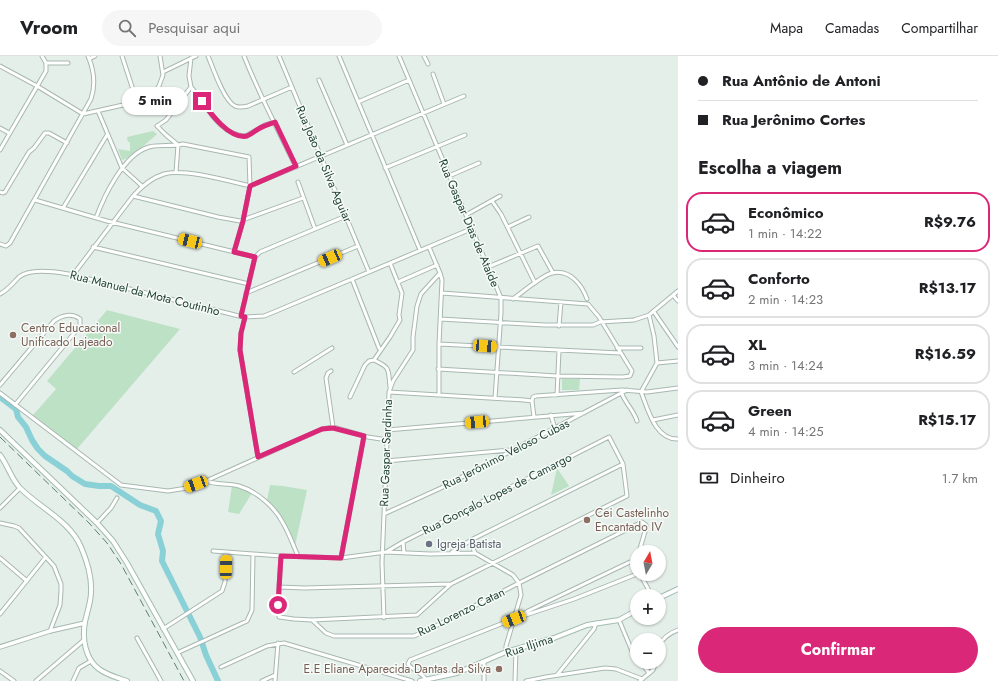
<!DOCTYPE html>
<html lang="pt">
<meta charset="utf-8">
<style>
:root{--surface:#fff;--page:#f6f6f6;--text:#202124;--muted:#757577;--line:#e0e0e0;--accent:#db2777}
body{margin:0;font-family:Jost,sans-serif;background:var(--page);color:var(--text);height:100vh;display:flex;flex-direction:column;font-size:15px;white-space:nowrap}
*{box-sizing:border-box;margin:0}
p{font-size:13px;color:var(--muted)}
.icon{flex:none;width:22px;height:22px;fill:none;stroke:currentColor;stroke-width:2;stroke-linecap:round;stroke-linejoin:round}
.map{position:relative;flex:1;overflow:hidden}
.sheet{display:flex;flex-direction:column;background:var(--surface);width:320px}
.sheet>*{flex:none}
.guide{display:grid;align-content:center;height:88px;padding:0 20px;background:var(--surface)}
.needle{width:26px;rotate:10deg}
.buttons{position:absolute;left:630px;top:489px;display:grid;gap:8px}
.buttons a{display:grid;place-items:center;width:36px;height:36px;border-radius:50%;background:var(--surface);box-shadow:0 1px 3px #0004;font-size:20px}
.end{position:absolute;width:18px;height:18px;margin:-9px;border:5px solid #db2777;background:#fff;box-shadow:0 0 0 2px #fff}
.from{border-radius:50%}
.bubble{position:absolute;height:28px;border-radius:14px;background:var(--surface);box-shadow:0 1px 3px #0004;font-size:13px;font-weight:700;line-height:28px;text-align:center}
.car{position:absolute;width:12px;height:24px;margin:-12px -6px;border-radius:5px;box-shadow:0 0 3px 1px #0007;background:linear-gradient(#f5c518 24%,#345 0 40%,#f5c518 0 76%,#345 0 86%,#f5c518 0)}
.guide b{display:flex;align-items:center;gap:14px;height:38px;font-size:15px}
.guide b+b{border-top:1px solid var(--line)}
.guide i{width:10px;height:10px;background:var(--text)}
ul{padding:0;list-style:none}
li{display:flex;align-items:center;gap:12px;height:60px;margin:0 8px 6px;padding:0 12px;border:2px solid var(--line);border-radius:16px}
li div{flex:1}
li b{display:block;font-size:15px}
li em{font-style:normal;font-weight:700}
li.on{border-color:var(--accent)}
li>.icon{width:36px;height:36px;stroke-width:1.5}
h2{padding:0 20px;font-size:18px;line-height:48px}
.pay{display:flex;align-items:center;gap:10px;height:44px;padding:0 20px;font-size:15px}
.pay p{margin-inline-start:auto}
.primary-button{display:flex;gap:8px;margin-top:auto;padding:8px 20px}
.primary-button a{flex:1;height:46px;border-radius:24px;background:var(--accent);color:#fff;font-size:16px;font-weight:700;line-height:46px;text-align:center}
header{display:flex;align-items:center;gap:24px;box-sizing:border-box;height:56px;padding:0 20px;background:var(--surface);border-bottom:1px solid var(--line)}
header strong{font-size:19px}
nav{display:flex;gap:22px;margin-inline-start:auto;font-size:14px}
.search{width:280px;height:36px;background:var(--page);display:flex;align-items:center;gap:10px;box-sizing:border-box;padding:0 14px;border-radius:22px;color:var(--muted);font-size:15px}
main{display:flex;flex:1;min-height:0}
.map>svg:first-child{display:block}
.green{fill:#bde1c4}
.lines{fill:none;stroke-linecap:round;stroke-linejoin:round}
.river{stroke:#8ad1d7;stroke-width:6}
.minor-casing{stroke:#a7b8b1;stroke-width:5}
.tertiary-casing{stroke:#a7b8b1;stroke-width:5.5}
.secondary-casing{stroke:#a2bcb1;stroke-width:6}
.minor{stroke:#fff;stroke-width:3}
.tertiary{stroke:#fff;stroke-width:3.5}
.secondary{stroke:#fff;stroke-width:4}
.rail{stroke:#5d7e73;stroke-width:1;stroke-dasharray:8 4;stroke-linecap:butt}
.route{stroke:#db2777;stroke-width:5}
.education-dot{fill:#8d6e63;stroke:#f6fbf8;stroke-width:1.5}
.worship-dot{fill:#6b7280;stroke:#f6fbf8;stroke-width:1.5}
.labels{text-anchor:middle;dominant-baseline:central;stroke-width:3;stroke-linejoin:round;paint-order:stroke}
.street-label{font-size:12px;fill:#224338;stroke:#f6fbf8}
.education-label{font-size:12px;fill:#785e54;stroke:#f6fbf8;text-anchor:start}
.worship-label{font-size:12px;fill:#5b616d;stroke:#f6fbf8;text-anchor:start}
</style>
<header>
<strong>Vroom</strong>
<div class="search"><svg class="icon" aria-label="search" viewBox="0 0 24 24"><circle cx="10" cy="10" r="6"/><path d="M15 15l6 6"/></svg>Pesquisar aqui</div>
<nav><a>Mapa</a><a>Camadas</a><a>Compartilhar</a></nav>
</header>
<main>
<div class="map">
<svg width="678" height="625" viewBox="0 0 678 625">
<rect width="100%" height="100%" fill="#e5efea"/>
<!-- green -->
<path class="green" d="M 153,75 L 157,78 C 153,82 128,104 122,104 L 118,93 L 130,95 L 130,86 L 128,86 L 127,81 Z
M 107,254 L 180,273 L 77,393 L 33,359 L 56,333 L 47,325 Z
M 562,323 L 580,323 L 579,334 L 562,334 Z
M 557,412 L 569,430 L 551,439 Z
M 270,429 L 283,430 L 307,434 L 295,490 C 287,473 281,457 267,444 Z
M 232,430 L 252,437 L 239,458 L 228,456 Z"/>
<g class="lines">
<!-- river -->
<path class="river" d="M 0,341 L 16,353 L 18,361 L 26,371 L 32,384 L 38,393 L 45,400 L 67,415 L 72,420 L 85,428 L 99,430 L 111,430 L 140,449 L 156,455 L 161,465 L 158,478 L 163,495 L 162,505 L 200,581 L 206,599 L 218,625"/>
<!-- minor casing -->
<g class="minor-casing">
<path id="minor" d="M 122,0 L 137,46
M 208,0 C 213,12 224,45 235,50 C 239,52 244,51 248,50 L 292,31
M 244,0 C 259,38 278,74 296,111
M 279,0 L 369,216
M 339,0 L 420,194
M 399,0 L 501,242 L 501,257 L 495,342
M 424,0 L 428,8
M 89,3 L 95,0
M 46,7 L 68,7
M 0,10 L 37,30 L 83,58
M 163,16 L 196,0
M 433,18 L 444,48
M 319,24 L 347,89
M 191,31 C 207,49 218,79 246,80 L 265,69 L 275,66
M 358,46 L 409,24
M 98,55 L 122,112 L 142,130
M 83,58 L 132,47 L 148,45 L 159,30 L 163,19 L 160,0
M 0,72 L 9,77
M 178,89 L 166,79 L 157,70 L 166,64 L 191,31 L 189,20 L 191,2
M 0,94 L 46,15 L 46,7 L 42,0
M 385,112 L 465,79
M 176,116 L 178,89
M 449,120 L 479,107
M 298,126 L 315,173
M 250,130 L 464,40
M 0,136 L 3,137 L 5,136 L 29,96 L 34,92 L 45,77 L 49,77 L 67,87
M 133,140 L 218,161 L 240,165 L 303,142
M 35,144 L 107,165 L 255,201 L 260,196 L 346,160
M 492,145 L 501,158 L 535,227
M 63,152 L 107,79
M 466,159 L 500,140
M 96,162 C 104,140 124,98 149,91 C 160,88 172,91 183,88 L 249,101 L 250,130 L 243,165 L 234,196
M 508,171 L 529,161
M 0,188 L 6,190 L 10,187 L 91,43 C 96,28 94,14 88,0
M 93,191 L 249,228
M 429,191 L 440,217 L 442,224 L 439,288 L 439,339
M 488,211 L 538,190 L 553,217
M 73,219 L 133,140 C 142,130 151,122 164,118 C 183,112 229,125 250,130
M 352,223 L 379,292 L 381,294
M 398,226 L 437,209
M 246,237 L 358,190
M 0,238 C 8,234 13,227 19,221 C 31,212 55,216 69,218 L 243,261 L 264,260 L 274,256 L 471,173
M 673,239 L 678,245
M 513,243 C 521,237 543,219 552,217 C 570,213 582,229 587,243
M 654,256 L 678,291
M 241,260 L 255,201
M 245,261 L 241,277 L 240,294 L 258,401
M 440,263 L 545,269 L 593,269 L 600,266 L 634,264 L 649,259 L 678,235
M 559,270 L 561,246
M 439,288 L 620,297
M 617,292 L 641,292
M 374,304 L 390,281 L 400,264 L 399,259 L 402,237 L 390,207
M 657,307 L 678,305
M 438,313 L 557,320 L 623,321 L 630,320 L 632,315 L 599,261 L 588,248 L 442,237
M 331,315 L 328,317 L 326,322 L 333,371
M 294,316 L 332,292
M 0,329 L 54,265 C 62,259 72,257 80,263 L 80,270 L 15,349
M 389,336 L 524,344 L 532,345
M 641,336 L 657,307 L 654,280 L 649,259
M 641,336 C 648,353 655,384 678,383
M 0,337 L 121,429 L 168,435 L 187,432 L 206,425 L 322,373 L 333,371 L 368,381 L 387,384
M 622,338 C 626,348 634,355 637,365
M 557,339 L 559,295
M 350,341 L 365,309 L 369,305 L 374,304 C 391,312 388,313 390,331
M 532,345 L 533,341 L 536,340 L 622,334 L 647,336 L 678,332
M 532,345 L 534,361
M 551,359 L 555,373
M 653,364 L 678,359
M 387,374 L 584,357
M 386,405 L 511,394
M 206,425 C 216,429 228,427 239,430 C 256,435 275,451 283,467 C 289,477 293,489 298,500
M 0,452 L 20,432
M 384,458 L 441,432 L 627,334
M 0,467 L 14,470 L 19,472 L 54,510 L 61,528 L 61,535 L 60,549 L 50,575
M 97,467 L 111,452 L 117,442
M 473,483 L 472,490 L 475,497
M 403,486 L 404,497
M 213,495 L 281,500 L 341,502 L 386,496 L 430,498 L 475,497 L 513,519 L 519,527 L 521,539 L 506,590 L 506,596
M 452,496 L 473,483 L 623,408
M 281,500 L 279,531 L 304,532 L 451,528 L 627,440 L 623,408 L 609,381 L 403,486 L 386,496
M 0,502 L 27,525
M 341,502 L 364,380
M 640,518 L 652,540
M 279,531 L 279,561 L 294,563 L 312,564 L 417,559 L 451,528
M 0,558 L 45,502
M 523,560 L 574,543 L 637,518
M 384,562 L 382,507 L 389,336 L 393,325 L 413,294 L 413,281 L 417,250 L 421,238 L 440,217
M 312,564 L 326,577 L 334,580 L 414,580 L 428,574 L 519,527 L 642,466 L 646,469 L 646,472 L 639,496
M 619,564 L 632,595 L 637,601
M 163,573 L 222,535 L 225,526 L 226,496
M 137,582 L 161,625
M 659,589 C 664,581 669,577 678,574
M 177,597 L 247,565 L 252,554 L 253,498
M 641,606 L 649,617
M 221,611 L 267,590 L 284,587 L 412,625
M 0,615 L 14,625
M 557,619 L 594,573 L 596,567
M 426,624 C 422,616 413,615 408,608 L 410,604 L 521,560 L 528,555 L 630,506 L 635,506 L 636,508
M 36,625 L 84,584
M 73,625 L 79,612 L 91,605
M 262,625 L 275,619
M 275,625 L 278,587
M 484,625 L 484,606
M 515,625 L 516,593
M 526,625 L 546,621 L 605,612 L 616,613 L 642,623
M 640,625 L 653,614 L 656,606"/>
</g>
<!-- tertiary casing -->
<g class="tertiary-casing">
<path id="tertiary" d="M 0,591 L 50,575 L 85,567"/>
</g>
<!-- secondary casing -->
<g class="secondary-casing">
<path id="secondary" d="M 0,374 L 97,467 L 113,485 L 127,507 L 193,625
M 0,399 C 8,409 11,423 20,432 C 40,452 70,465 81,491 C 87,505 92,521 91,536 C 91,546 87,556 85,566 C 82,582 85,603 99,613 C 107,619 118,622 127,625
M 659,542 L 678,533
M 420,625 L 457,617 L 506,596 L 554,582 L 587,569 L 619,564 L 637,554"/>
</g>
<!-- minor -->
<use href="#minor" class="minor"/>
<!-- tertiary -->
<use href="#tertiary" class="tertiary"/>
<!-- secondary -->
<use href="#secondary" class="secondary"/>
<!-- rail -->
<path class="rail" d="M 0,381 L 89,467 L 107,487 L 121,508 L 184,625"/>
</g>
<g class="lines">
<!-- route -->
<path class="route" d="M 202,45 C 210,57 230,84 247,80 C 252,78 256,74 260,72 C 265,69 270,68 275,66 L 296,110 L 250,130 L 243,165 L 234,196 L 255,201 L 241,260 L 245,261 L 241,277 L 240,294 L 258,401 L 322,373 L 333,372 L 364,380 L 341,502 L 281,500 L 278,549"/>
</g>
<!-- markers -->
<g class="education-dot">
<circle cx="13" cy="279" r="4"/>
<circle cx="587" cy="464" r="4"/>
<circle cx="499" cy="613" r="4"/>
</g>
<circle class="worship-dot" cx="429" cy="488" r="4"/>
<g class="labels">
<!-- street labels -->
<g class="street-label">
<text transform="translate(324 108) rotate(67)">Rua João da Silva Aguiar</text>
<text transform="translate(469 167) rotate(67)">Rua Gaspar Dias de Ataíde</text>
<text transform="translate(145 237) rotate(14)">Rua Manuel da Mota Coutinho</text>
<text transform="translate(386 397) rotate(-88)">Rua Gaspar Sardinha</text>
<text transform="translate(506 398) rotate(-27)">Rua Jerônimo Veloso Cubas</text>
<text transform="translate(497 438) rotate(-27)">Rua Gonçalo Lopes de Camargo</text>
<text transform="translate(461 556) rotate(-26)">Rua Lorenzo Catan</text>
<text transform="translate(529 590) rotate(-18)">Rua Iljima</text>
</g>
<!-- education labels -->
<g class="education-label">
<text x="21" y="272">Centro Educacional<tspan x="21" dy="14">Unificado Lajeado</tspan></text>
<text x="595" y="457">Cei Castelinho<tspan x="595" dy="14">Encantado IV</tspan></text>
<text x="491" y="613" text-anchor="end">E.E Eliane Aparecida Dantas da Silva</text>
</g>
<!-- worship labels -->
<g class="worship-label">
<text x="437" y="488">Igreja Batista</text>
</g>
</g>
</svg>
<div class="buttons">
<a><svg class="needle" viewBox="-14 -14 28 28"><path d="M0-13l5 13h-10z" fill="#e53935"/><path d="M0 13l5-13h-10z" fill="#757577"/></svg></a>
<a>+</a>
<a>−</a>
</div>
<i class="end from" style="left:278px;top:549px"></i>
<i class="end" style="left:202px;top:45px"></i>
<div class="bubble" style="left:122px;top:31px;width:66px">5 min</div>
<i class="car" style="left:190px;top:185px;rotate:284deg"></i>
<i class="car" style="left:330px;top:202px;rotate:247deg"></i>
<i class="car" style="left:485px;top:290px;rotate:94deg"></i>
<i class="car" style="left:477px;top:366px;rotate:265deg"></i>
<i class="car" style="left:196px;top:428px;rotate:250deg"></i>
<i class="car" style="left:226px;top:511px;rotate:1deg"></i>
<i class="car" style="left:514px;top:563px;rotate:249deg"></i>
</div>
<section class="sheet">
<div class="guide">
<b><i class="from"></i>Rua Antônio de Antoni</b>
<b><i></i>Rua Jerônimo Cortes</b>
</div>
<h2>Escolha a viagem</h2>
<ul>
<li class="on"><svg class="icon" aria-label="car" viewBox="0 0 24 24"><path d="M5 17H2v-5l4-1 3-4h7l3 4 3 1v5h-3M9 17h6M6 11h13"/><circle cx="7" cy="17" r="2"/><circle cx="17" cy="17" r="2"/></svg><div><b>Econômico</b><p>1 min · 14:22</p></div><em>R$9.76</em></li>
<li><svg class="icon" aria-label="car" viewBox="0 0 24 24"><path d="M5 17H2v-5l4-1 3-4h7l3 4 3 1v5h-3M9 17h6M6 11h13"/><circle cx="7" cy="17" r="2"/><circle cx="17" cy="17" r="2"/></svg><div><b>Conforto</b><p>2 min · 14:23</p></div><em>R$13.17</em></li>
<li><svg class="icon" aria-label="car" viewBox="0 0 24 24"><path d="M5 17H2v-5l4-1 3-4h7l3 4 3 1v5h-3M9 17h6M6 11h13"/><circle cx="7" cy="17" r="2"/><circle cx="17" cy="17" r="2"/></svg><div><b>XL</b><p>3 min · 14:24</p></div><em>R$16.59</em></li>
<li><svg class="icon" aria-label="car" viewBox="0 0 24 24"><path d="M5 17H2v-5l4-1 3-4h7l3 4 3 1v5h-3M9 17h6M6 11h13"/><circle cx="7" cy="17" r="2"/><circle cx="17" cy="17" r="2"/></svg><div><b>Green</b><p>4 min · 14:25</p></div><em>R$15.17</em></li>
</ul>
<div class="pay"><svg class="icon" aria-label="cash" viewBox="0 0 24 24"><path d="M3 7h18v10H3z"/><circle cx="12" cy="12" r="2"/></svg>Dinheiro<p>1.7 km</p></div>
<div class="primary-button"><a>Confirmar</a></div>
</section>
</main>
